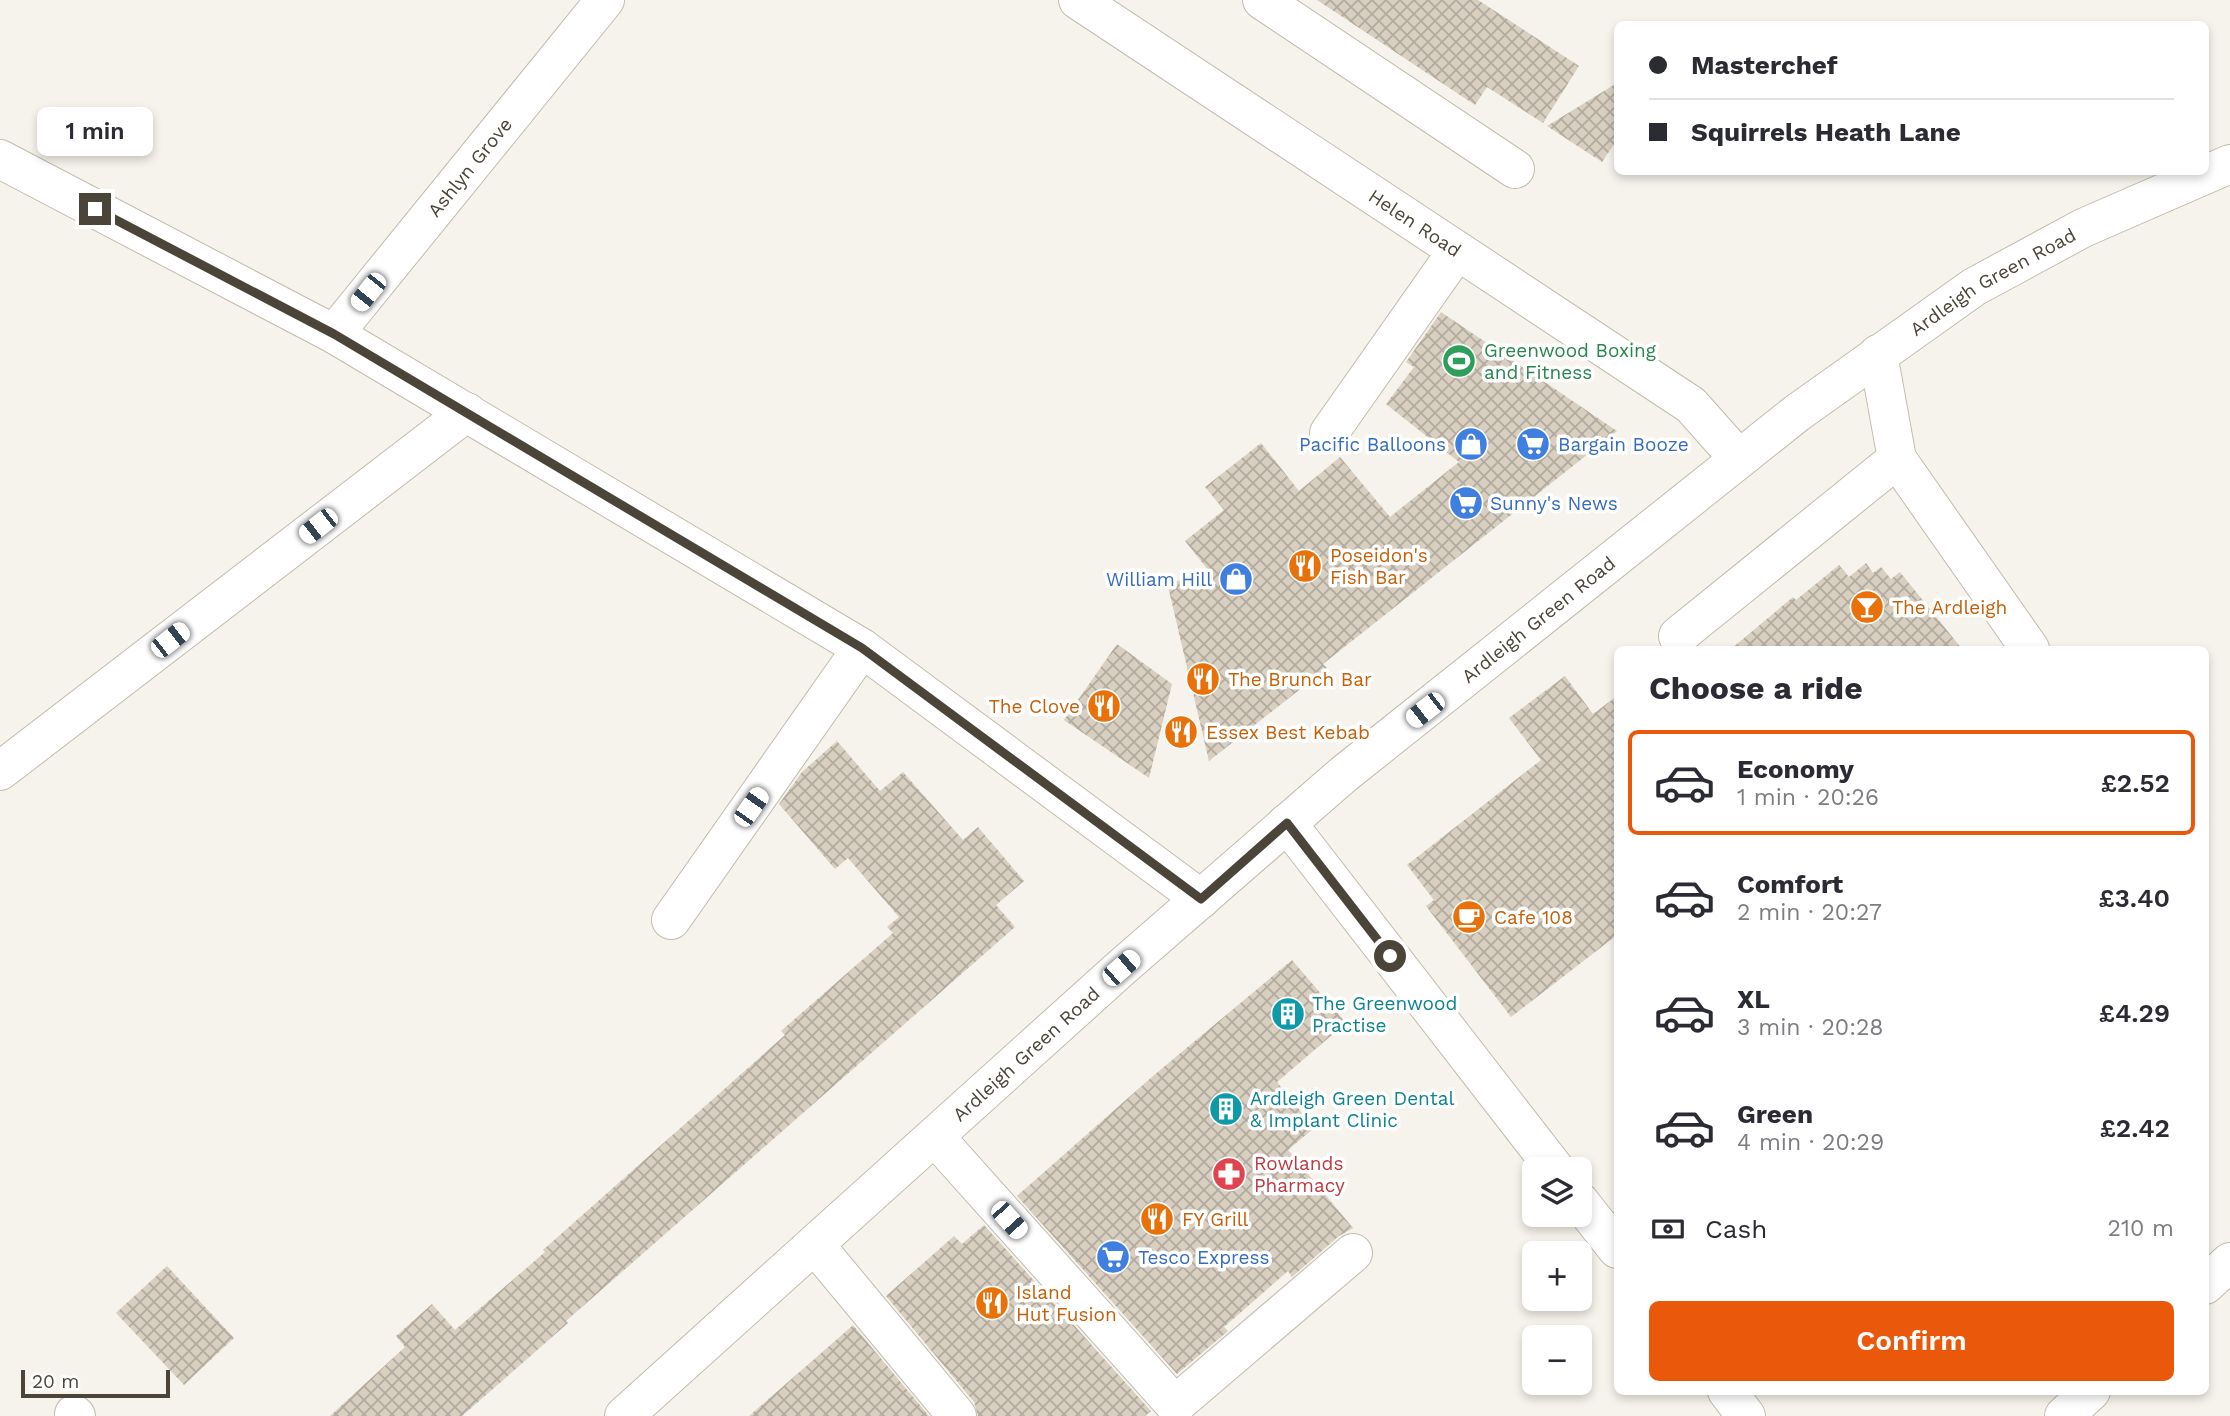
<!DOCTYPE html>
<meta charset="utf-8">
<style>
:root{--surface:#fff;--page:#f2f2f3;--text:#2b2b33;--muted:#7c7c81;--line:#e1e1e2;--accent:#ea580c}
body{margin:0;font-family:"Work Sans",sans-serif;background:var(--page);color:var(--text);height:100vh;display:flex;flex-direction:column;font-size:26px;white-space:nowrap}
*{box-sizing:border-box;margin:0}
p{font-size:23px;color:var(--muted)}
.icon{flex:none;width:38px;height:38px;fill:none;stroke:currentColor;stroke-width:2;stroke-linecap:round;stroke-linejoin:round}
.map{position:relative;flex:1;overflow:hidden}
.sheet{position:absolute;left:1614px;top:646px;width:595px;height:749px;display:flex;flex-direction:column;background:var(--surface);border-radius:10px;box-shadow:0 4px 10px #0003}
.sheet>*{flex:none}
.banner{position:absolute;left:1614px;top:21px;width:595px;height:154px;border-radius:10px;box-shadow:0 4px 10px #0003;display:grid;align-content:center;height:154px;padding:0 35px;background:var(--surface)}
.tools{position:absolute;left:1522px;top:1157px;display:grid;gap:14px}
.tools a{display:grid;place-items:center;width:70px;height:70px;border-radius:10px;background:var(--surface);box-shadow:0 4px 10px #0003;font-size:35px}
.scale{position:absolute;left:21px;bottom:18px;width:149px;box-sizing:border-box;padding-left:7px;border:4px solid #4b4439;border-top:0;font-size:19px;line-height:24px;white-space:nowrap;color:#4b4439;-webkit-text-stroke:5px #fff;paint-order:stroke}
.end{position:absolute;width:32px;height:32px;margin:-16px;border:9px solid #4b4439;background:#fff;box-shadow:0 0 0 4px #fff}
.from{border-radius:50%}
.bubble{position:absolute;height:49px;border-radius:10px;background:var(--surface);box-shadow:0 4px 10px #0003;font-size:23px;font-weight:600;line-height:49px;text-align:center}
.car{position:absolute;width:21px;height:42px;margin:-21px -10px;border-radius:9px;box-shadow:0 0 5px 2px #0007;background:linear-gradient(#fff 24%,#345 0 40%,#fff 0 76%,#345 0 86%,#fff 0)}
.banner b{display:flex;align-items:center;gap:24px;height:66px;font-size:26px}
.banner b+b{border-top:2px solid var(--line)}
.banner i{width:18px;height:18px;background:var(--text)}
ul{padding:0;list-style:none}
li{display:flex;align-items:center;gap:21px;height:105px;margin:0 14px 10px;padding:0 21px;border:4px solid transparent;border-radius:10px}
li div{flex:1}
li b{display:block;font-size:26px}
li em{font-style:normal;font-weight:600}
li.selected{border-color:var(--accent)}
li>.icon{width:63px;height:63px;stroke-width:1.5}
h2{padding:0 35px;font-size:32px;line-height:84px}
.pay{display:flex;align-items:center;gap:18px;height:77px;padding:0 35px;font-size:26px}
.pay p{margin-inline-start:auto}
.cta{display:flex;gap:14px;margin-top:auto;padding:14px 35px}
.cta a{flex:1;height:80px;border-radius:10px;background:var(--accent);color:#fff;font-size:28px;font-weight:600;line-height:80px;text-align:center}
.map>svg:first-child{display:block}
.building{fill:url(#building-cross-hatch)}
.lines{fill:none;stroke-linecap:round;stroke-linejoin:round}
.minor-casing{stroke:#c2bbae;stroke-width:40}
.minor{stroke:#fff;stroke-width:38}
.route{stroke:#4b4439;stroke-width:9}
.labels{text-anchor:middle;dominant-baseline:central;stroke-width:7;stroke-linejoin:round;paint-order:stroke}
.street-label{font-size:19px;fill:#4b4439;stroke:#fff}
.leisure-label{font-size:19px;fill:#27864d;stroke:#fff;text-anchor:start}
.shop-label{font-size:19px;fill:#366cbe;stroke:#fff;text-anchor:start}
.food-label{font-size:19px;fill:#c56008;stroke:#fff;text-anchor:start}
.culture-label{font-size:19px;fill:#0d838f;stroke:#fff;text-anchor:start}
.health-label{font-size:19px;fill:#be3a42;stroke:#fff;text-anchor:start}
</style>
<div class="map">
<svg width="2230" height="1416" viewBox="0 0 2230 1416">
<defs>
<pattern id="building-cross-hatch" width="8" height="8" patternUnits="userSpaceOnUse" patternTransform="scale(1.75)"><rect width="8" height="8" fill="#d8cfc1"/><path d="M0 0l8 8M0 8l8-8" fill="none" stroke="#b1aa9e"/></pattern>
</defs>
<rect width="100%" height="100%" fill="#f6f3ec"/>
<!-- building -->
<path class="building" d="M 1317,0 L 1478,0 L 1579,66 L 1543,123 L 1487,87 L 1475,105 Z
M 1617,83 L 1617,140 L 1602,162 L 1547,126 Z
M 1441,312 L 1617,431 L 1323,664 L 1327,668 L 1209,761 L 1167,582 L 1213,576 L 1185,541 L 1224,510 L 1205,487 L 1261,443 L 1299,491 L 1340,457 L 1390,517 L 1459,462 L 1386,404 L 1414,367 L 1406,362 Z
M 1866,563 L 1873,573 L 1881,567 L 1891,579 L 1900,572 L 1962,649 L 1731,649 L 1793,597 L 1796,600 L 1839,565 L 1849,577 Z
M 1117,644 L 1172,684 L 1149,778 L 1064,720 Z
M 1565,676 L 1593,714 L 1617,696 L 1617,935 L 1511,1017 L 1426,906 L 1434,900 L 1407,865 L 1541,760 L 1509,718 Z
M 837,741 L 880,791 L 903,772 L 963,840 L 978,827 L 1024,881 L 996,905 L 1015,927 L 566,1321 L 568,1323 L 462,1416 L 330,1416 L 405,1347 L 396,1336 L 432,1304 L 455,1330 L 545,1252 L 543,1250 L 785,1035 L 781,1031 L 893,933 L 887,927 L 899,917 L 848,858 L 835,869 L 779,804 L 802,772 Z
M 1292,960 L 1346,1023 L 1277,1082 L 1314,1128 L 1288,1150 L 1353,1228 L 1339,1236 L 1292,1277 L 1288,1271 L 1224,1327 L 1228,1331 L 1177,1374 L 1017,1196 L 1153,1076 Z
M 984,1225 L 1151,1411 L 1145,1416 L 978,1416 L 974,1402 L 886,1296 L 954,1236 L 962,1244 Z
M 167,1266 L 234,1338 L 184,1385 L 116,1313 Z
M 853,1325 L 929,1416 L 749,1416 L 851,1327 Z"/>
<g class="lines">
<!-- minor casing -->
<g class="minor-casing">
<g id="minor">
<path id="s1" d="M 1078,0 L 1691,405 L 1739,459"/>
<path d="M 1262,0 L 1515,169"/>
<path d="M 0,159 L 334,334 L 862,648 L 1201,899"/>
<path id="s2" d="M 334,334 L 605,0"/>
<path d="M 1878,354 L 1897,459 L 2030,649"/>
<path d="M 1329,433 L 1457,251"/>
<path d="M 1678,636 L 1897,459"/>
<path d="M 0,771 L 467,412"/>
<path d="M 1287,823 L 1555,1169"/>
<path d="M 671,920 L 862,648"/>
<path d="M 935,1137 L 1175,1405 L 1353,1253"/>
<path d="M 1580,1202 L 1617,1249"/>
<path d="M 815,1245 L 957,1416"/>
<path d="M 2205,1285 L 2230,1262"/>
<path d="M 1727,1391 L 1746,1416"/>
<path d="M 74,1414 L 76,1416"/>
<path id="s3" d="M 624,1416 L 1121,968 L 1344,774 L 1797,413 L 1974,287 L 2083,228 L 2230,164"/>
<path d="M 2064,1416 L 2091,1391"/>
</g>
</g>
<!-- minor -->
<use href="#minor" class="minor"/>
</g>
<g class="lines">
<!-- route -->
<path class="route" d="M 95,209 L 334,334 L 862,648 L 1201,899 L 1287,823 L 1390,956"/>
</g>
<!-- icons -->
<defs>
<g id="stadium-disc" transform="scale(1.75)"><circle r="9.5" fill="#2e9e5b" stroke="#fff"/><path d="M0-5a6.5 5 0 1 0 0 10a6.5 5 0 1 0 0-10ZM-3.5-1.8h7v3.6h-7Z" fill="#fff"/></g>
<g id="shop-disc" transform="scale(1.75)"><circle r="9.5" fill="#3f7fe0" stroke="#fff"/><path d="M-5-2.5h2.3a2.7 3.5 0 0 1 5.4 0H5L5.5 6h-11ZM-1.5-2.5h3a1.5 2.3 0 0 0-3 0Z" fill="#fff"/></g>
<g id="supermarket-disc" transform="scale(1.75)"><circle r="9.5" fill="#3f7fe0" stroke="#fff"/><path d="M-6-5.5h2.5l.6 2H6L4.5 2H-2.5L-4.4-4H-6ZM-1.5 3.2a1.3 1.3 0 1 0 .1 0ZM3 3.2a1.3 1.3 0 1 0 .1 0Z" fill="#fff"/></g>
<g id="restaurant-disc" transform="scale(1.75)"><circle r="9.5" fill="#e8710a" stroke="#fff"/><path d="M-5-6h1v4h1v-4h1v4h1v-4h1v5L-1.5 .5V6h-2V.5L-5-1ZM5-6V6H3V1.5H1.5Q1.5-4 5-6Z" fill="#fff"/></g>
<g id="bar-disc" transform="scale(1.75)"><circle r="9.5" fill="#e8710a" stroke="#fff"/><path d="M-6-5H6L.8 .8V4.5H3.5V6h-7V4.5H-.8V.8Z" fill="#fff"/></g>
<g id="cafe-disc" transform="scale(1.75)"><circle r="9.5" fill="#e8710a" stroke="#fff"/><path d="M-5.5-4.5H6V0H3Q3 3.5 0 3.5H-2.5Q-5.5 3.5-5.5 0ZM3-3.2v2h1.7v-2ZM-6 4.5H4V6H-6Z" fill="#fff"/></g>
<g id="building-disc" transform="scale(1.75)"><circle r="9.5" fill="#0f9aa8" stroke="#fff"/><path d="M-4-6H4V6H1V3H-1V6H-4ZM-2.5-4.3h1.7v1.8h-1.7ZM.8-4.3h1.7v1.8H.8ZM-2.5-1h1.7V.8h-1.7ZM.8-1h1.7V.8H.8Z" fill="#fff"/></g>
<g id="pharmacy-disc" transform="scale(1.75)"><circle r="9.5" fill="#e0444e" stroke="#fff"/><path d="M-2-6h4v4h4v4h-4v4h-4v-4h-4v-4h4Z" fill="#fff"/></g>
</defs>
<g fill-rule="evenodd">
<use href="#stadium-disc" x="1459" y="361"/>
<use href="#shop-disc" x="1471" y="444"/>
<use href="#supermarket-disc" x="1533" y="444"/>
<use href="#supermarket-disc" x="1466" y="503"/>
<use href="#restaurant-disc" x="1305" y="566"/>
<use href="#shop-disc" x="1236" y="579"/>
<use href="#bar-disc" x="1867" y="607"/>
<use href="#restaurant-disc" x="1203" y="679"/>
<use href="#restaurant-disc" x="1104" y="706"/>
<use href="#restaurant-disc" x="1181" y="732"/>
<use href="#cafe-disc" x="1469" y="917"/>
<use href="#building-disc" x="1288" y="1014"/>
<use href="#building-disc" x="1226" y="1109"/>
<use href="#pharmacy-disc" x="1229" y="1174"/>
<use href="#restaurant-disc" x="1157" y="1219"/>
<use href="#supermarket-disc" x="1113" y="1257"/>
<use href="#restaurant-disc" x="992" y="1303"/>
</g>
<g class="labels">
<!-- street labels -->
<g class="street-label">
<text stroke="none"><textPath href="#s2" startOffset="215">Ashlyn Grove</textPath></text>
<text stroke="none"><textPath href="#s1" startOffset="404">Helen Road</textPath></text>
<text stroke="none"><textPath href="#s3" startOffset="1780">Ardleigh Green Road</textPath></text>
<text stroke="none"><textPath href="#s3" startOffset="1213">Ardleigh Green Road</textPath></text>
<text stroke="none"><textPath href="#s3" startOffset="541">Ardleigh Green Road</textPath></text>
</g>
<!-- leisure labels -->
<g class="leisure-label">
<text x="1484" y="350">Greenwood Boxing<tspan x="1484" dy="22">and Fitness</tspan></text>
</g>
<!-- shop labels -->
<g class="shop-label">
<text x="1446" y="444" text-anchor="end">Pacific Balloons</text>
<text x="1558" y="444">Bargain Booze</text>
<text x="1490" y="503">Sunny's News</text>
<text x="1212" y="579" text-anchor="end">William Hill</text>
<text x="1138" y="1257">Tesco Express</text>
</g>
<!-- food labels -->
<g class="food-label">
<text x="1330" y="555">Poseidon's<tspan x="1330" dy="22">Fish Bar</tspan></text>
<text x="1892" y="607">The Ardleigh</text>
<text x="1228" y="679">The Brunch Bar</text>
<text x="1080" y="706" text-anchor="end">The Clove</text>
<text x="1206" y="732">Essex Best Kebab</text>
<text x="1494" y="917">Cafe 108</text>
<text x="1182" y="1219">FY Grill</text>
<text x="1016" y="1292">Island<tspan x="1016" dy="22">Hut Fusion</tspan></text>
</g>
<!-- culture labels -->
<g class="culture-label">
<text x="1312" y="1003">The Greenwood<tspan x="1312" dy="22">Practise</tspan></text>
<text x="1250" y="1098">Ardleigh Green Dental<tspan x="1250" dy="22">&amp; Implant Clinic</tspan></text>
</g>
<!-- health labels -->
<g class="health-label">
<text x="1254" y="1163">Rowlands<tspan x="1254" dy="22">Pharmacy</tspan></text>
</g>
</g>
</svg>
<div class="tools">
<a><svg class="icon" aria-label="layers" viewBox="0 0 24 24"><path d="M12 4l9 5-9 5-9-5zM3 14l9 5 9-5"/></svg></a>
<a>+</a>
<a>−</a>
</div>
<div class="scale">20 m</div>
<i class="end from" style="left:1390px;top:956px"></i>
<i class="end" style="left:95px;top:209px"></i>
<div class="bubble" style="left:37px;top:107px;width:116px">1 min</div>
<i class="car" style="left:368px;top:292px;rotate:219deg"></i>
<i class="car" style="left:318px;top:526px;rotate:232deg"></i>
<i class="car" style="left:170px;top:640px;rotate:52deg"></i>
<i class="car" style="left:1425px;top:710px;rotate:232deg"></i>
<i class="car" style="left:751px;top:807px;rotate:35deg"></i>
<i class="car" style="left:1121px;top:968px;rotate:49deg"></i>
<i class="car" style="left:1009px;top:1220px;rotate:138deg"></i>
<div class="banner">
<b><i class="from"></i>Masterchef</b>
<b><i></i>Squirrels Heath Lane</b>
</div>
<section class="sheet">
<h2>Choose a ride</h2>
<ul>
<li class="selected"><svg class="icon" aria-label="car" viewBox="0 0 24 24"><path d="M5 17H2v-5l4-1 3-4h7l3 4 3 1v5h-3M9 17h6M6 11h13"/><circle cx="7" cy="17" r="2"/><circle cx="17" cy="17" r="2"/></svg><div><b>Economy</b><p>1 min · 20:26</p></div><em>£2.52</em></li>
<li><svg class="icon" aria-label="car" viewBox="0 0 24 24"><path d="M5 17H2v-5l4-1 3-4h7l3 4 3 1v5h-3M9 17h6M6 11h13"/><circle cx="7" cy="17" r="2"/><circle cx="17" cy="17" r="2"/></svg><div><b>Comfort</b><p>2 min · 20:27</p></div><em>£3.40</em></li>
<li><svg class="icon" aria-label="car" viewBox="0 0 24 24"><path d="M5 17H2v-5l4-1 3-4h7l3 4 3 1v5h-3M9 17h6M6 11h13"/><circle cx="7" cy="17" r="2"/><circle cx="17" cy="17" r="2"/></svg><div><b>XL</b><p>3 min · 20:28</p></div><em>£4.29</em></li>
<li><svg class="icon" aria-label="car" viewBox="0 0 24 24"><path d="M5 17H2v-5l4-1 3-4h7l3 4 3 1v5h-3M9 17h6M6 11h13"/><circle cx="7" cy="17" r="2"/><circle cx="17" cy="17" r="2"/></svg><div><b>Green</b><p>4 min · 20:29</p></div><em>£2.42</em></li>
</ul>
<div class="pay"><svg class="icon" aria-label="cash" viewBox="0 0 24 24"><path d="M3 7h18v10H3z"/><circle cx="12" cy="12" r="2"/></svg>Cash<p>210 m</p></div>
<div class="cta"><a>Confirm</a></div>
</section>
</div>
